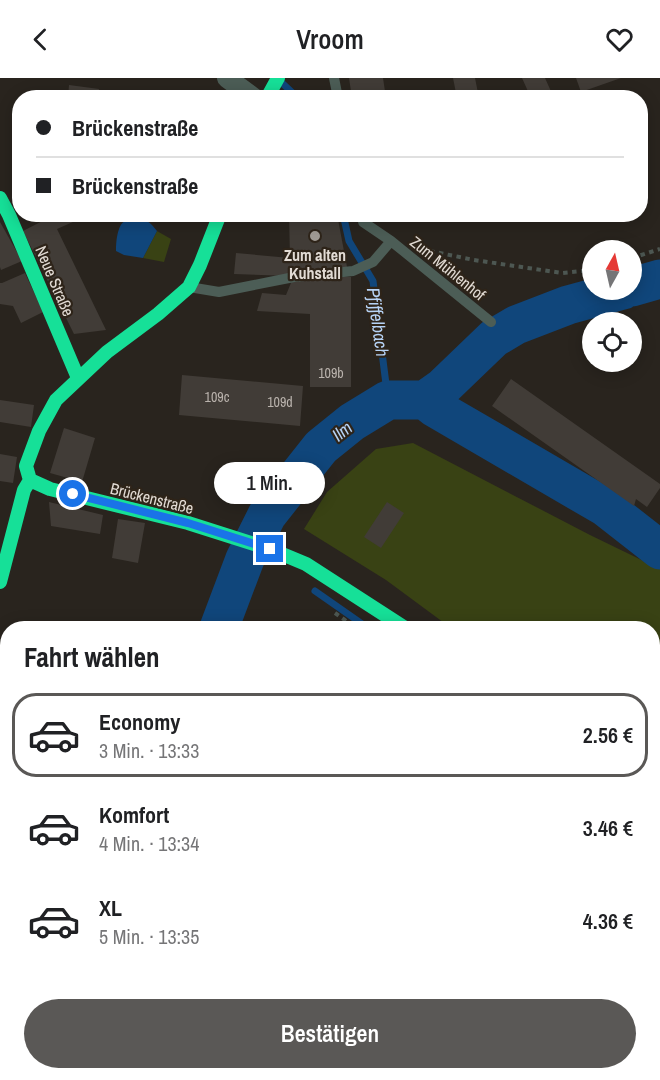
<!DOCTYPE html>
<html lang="de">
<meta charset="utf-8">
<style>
:root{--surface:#fff;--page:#f2f2f2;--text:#202124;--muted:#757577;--line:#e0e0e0;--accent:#5a5856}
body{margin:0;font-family:"Archivo Narrow",sans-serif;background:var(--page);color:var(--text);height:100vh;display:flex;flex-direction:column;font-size:22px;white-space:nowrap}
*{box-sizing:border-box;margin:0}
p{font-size:20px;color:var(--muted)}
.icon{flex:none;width:33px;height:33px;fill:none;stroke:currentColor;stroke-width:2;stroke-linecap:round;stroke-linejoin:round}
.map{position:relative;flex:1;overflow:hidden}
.side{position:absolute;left:0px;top:543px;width:660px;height:459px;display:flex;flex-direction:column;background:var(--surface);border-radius:24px 24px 0 0;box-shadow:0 3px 15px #0003}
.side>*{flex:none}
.banner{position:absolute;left:12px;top:12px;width:636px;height:132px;border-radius:24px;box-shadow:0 3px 15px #0003;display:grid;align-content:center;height:132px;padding:0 24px;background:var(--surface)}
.needle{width:39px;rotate:8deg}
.buttons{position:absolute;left:582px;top:162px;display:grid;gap:12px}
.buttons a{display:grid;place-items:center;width:60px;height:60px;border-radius:50%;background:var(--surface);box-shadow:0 3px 15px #0003;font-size:30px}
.end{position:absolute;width:27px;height:27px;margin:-14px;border:8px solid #1a73e8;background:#fff;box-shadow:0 0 0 3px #fff}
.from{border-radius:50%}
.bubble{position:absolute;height:42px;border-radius:21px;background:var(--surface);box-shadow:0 3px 15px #0003;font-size:20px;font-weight:600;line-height:42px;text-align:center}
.banner b{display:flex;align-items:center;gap:21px;height:57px;font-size:22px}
.banner b+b{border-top:2px solid var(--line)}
.banner i{width:15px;height:15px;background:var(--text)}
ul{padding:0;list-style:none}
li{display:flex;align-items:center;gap:18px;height:84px;margin:0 12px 9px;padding:0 12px;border:3px solid transparent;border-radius:24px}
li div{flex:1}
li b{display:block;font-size:22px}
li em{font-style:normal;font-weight:600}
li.current{border-color:var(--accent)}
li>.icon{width:54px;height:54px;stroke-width:1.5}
h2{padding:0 24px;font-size:27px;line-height:72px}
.button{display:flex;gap:12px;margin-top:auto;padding:12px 24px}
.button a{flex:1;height:69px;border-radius:36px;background:var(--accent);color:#fff;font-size:24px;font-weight:600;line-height:69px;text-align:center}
header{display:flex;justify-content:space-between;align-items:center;height:78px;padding:0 24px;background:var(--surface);font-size:27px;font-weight:600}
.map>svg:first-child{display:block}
.green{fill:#394214}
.water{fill:#10467b}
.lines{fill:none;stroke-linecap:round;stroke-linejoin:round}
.stream{stroke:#10467b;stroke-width:7}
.river{stroke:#10467b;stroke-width:39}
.building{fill:#413c37}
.path{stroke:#4d5752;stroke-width:4;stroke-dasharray:4.5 4.5;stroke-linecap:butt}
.lane{stroke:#4c5d56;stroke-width:10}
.street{stroke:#4c5d56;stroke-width:20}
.fast{stroke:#16e098;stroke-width:14}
.route{stroke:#1a73e8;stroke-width:8}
.poi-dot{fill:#a19b94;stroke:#2e2419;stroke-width:2}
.labels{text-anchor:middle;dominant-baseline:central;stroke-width:4.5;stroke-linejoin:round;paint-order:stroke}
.number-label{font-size:14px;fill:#bab3ad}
.poi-label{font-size:16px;font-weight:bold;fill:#e2dbd4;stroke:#2e2419}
.street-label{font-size:16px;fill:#e2dbd4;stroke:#2e2419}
.water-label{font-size:18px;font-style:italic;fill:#b6d3f6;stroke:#2e2419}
</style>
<header><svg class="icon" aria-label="back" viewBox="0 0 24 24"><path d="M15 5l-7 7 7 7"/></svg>Vroom<svg class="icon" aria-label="heart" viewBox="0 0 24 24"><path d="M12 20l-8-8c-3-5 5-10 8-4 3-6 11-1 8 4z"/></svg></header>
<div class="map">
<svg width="660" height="1002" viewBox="0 0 660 1002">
<rect width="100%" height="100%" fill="#29241e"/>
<!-- green -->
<path class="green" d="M 157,153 L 171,161 L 164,184 L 143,180 Z
M 413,365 L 590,457 L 660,491 L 660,784 L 652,783 L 652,550 L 451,550 L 386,502 L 304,451 L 327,414 L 376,371 Z
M 652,794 L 660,795 L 660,869 L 653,856 Z
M 7,941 L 8,994 L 135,995 L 136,1002 L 0,1002 L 0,949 Z
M 254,994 L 383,995 L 412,1002 L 252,1002 Z"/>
<!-- water -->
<path class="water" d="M 136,141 C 148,142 150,144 157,153 L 143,180 L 124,177 L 116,173 C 116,165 117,147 125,143 C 126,142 135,141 136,141 Z"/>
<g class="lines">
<!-- stream -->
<path class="stream" d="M 282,5 L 298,20
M 343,136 L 349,163 L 373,203 L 388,322
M 315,513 L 368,550
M 652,790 L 660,791
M 0,887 L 8,876"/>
<!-- river -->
<path class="river" d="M 632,209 L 660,201
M 425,322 L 442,310 L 494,260 L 516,247 L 568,227 L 623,212
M 219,550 L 245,481 L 267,437 L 321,369 L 352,344 L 388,322 L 425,322 L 435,330 L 605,429 L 660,472
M 168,1002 L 168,994"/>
</g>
<!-- building -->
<path class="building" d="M 349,0 L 383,0 L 386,20 L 352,20 Z
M 453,0 L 475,0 L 479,20 L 457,20 Z
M 522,0 L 545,0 L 554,20 L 531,20 Z
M 576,0 L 621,0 L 581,14 Z
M 69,7 L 99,11 L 98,20 L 68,20 Z
M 208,14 L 225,14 L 225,20 L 158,20 L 159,15 Z
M 56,136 L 91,136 L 57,151 L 106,252 L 74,256 L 23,153 Z
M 289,136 L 337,136 L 347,189 L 290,198 L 234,196 L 236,175 L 290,180 Z
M 0,144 L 22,183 L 1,192 L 0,189 Z
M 25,195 L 43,234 L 21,245 L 13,228 L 0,226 L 0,205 L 2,205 Z
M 309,199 L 351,199 L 351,309 L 310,309 L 310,236 L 257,233 L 262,215 L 286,217 L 293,200 Z
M 182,297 L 303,308 L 300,348 L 179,337 Z
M 511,301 L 660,406 L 660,410 L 647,429 L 636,421 L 634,428 L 492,328 Z
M 0,322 L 34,327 L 31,349 L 0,344 Z
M 64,350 L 95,360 L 82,404 L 50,395 Z
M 0,376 L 17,379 L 13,405 L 0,403 Z
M 49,424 L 103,437 L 100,456 L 51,448 Z
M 387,424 L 404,435 L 381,470 L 364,459 Z
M 118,441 L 145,445 L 138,485 L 112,480 Z
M 0,604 L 8,606 L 8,612 L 0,633 Z
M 0,738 L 8,738 L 8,763 L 0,764 Z"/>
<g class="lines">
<!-- path -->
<path class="path" d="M 430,173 L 474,182 L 562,195 L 592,192
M 632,180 L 660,171
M 335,535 L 356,550
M 517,1002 L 520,994"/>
<!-- lane -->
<path class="lane" d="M 334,0 L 338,20
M 362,136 L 363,144 L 391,163 L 491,244
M 189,209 L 219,214 L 294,199 L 353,193 L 373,184 L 391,163
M 0,904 L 8,909"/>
<!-- street -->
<path class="street" d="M 227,0 L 254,20"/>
<!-- fast -->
<path class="fast" d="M 267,20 L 278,0
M 0,120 L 9,137 L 78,300
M 30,402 L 50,411 L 188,445 L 270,471 L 306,486 L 405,550
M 30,402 L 26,388 L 39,353 L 56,322 L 107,274 L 158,236 L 189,209 L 200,187 L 220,136
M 0,504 L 24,412 L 30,402
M 652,872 L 660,884"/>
</g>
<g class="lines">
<!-- route -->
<path class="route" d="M 73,416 L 188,445 L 270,471"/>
</g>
<!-- markers -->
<circle class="poi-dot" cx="315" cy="158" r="6"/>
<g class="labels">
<!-- number labels -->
<g class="number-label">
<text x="331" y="295">109b</text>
<text x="217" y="319">109c</text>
<text x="280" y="324">109d</text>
</g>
<!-- poi labels -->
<g class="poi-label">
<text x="315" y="177">Zum alten<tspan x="315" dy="18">Kuhstall</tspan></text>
</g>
<!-- street labels -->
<g class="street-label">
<text transform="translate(448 190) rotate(39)">Zum Mühlenhof</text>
<text transform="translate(55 203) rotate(67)">Neue Straße</text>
<text transform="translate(152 420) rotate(14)">Brückenstraße</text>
</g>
<!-- water labels -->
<g class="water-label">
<text transform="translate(378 244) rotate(82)">Pfiffelbach</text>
<text transform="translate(342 353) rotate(-38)">Ilm</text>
</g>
</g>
</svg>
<div class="buttons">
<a><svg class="needle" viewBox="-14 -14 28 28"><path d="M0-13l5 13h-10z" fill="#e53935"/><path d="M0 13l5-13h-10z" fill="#757577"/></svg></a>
<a><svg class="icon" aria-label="locate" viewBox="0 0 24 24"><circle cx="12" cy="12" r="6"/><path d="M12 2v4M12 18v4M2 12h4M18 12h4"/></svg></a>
</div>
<i class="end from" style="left:73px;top:416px"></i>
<i class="end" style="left:270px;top:471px"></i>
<div class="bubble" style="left:214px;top:384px;width:111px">1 Min.</div>
<div class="banner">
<b><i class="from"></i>Brückenstraße</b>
<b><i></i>Brückenstraße</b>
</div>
<section class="side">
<h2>Fahrt wählen</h2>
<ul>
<li class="current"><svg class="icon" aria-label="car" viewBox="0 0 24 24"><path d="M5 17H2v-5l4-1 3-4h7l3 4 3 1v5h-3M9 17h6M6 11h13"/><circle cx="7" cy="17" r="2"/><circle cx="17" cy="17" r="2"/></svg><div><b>Economy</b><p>3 Min. · 13:33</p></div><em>2.56 €</em></li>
<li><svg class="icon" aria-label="car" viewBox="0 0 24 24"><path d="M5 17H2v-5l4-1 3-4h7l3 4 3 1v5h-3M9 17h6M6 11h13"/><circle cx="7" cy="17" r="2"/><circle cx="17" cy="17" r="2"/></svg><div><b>Komfort</b><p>4 Min. · 13:34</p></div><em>3.46 €</em></li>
<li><svg class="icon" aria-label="car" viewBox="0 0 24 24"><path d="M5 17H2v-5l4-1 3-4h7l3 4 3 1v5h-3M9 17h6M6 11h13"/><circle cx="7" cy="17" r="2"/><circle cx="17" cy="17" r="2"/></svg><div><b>XL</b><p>5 Min. · 13:35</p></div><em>4.36 €</em></li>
</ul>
<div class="button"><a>Bestätigen</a></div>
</section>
</div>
